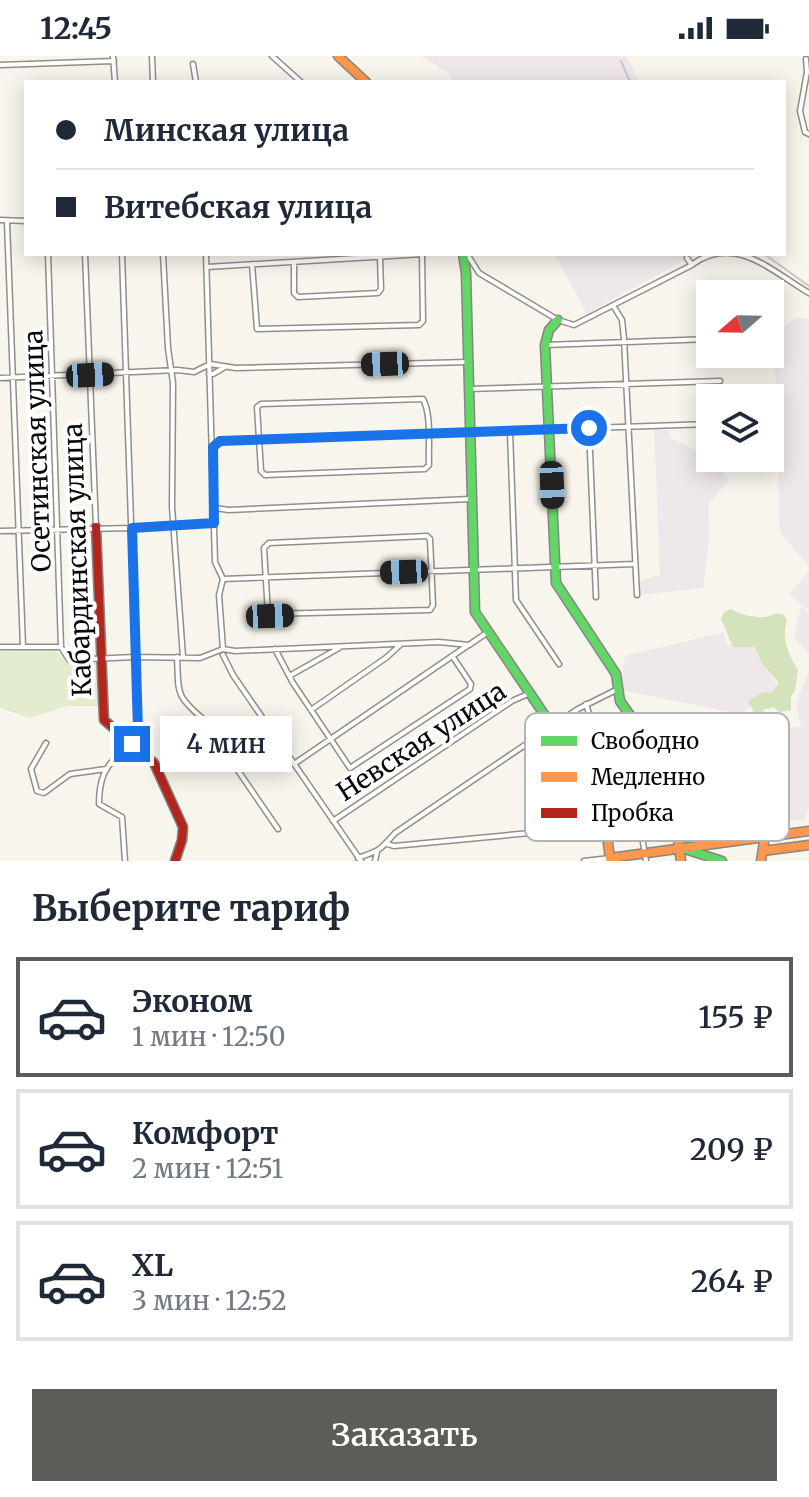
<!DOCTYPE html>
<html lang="ru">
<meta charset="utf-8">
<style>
:root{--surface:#fff;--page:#f2f2f3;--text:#1f2937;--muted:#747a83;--line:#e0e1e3;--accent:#5d5c58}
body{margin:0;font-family:Merriweather,serif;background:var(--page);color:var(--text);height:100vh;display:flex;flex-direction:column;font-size:30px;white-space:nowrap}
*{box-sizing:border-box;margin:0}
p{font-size:26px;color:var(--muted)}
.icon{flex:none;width:44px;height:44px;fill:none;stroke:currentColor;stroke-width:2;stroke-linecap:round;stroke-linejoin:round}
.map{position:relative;height:805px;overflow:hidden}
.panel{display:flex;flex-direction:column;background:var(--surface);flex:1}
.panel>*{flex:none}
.top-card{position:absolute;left:24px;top:24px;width:762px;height:176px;border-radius:0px;box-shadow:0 4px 20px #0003;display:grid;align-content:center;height:176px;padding:0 32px;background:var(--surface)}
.needle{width:52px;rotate:250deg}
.controls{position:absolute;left:696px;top:224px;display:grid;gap:16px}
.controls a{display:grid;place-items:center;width:88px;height:88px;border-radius:0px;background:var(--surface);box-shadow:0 4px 20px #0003;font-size:40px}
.end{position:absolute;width:36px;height:36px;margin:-18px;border:10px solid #1a73e8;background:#fff;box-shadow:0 0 0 4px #fff}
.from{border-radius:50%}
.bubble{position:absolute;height:56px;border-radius:0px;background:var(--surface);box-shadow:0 4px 20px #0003;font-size:26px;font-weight:600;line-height:56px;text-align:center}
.car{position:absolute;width:24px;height:48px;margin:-24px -12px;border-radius:10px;box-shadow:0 0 6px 2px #0007;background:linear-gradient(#222 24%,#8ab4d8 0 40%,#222 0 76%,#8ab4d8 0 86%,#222 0)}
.top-card b{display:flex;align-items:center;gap:28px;height:76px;font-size:30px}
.top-card b+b{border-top:2px solid var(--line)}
.top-card i{width:20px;height:20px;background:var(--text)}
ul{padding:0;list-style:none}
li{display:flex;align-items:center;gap:24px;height:120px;margin:0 16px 12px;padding:0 16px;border:4px solid var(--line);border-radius:0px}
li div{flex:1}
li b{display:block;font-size:30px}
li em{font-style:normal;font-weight:600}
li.current{border-color:var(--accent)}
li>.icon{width:72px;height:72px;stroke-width:1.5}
h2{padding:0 32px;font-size:36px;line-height:96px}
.primary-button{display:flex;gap:16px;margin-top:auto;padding:16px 32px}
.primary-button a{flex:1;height:92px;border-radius:0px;background:var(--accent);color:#fff;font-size:32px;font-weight:600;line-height:92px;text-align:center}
.status{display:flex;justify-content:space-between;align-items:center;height:56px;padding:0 40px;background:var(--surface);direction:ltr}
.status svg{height:22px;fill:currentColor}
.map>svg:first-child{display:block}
.industrial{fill:#eee8ea}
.green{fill:#e3ecce}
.forest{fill:#d4e3bc}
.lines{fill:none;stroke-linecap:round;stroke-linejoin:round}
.stream{stroke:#c6e6f0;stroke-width:2}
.street-casing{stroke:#918f8b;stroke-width:7}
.fast-casing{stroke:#878682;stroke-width:11}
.slow-casing{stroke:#878682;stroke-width:11}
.jam-casing{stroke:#878682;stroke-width:11}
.street{stroke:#fefefc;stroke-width:4}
.fast{stroke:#63d668;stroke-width:8}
.slow{stroke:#ff974d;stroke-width:8}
.jam{stroke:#b3261e;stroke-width:8}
.rail{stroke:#d4c5c5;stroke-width:2}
.route{stroke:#1a73e8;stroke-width:10}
.labels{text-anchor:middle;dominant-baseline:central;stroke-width:8;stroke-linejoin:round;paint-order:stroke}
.street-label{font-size:26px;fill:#090909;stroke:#fff}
.key{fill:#fff;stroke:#b5b5b5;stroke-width:2}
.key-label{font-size:22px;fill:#090909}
</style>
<div class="status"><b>12:45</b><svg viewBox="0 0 49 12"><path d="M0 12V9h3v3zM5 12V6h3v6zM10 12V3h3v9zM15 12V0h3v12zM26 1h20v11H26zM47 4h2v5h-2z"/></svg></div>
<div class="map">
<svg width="809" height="805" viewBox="0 0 809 805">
<rect width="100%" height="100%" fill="#f8f5ec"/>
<!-- industrial -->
<path class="industrial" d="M 421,0 L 626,0 L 640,26 L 454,26 L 449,17 Z
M 554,198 L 695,198 L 587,258 Z
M 796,261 L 809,263 L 809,511 L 780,476 L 774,281 Z
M 654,374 L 670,374 L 671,382 L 707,400 L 729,424 L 708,449 L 709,483 L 703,532 L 639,539 L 637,526 L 660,519 Z
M 809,515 L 809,554 L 789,538 Z
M 801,550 L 809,557 L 809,597 L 794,582 Z
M 724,576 L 726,588 L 757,590 L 778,632 L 741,658 L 620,634 L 625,600 Z
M 809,614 L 809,752 L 805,764 L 747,767 L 735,765 L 746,701 L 767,701 L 768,672 L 801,671 L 796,648 Z"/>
<!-- green -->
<path class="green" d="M 56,594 L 67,608 L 98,605 L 101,650 L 67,650 L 30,662 L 0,652 L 0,595 Z"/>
<!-- forest -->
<path class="forest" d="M 731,553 C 739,558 754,562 764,561 C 772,560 775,556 783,558 L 787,565 C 781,582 789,600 798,614 L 795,635 L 791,640 L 791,654 L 779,656 L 774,651 L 762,654 L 770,662 L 767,669 L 758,666 L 761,681 L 754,689 L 739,689 L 744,659 L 754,657 L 748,645 L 763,636 L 772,637 L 779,627 L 762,607 L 755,591 L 733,591 L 721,563 L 724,556 Z"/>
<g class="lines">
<!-- stream -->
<path class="stream" d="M 722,782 L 733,767 L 734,727 L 741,697"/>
<!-- street casing -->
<g class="street-casing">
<path id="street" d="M 113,0 L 115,26
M 152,0 L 153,26
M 272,0 L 301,26
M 806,3 L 807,16 L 800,55 L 805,76 L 809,78
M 193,8 L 196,26
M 0,9 L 114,5
M 0,164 L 26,165
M 7,166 L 23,591
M 48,198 L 61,591
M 85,198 L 96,471
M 122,198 L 138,675 L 132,688
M 163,198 L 168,292 L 173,327 L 172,451 L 183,601
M 206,198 L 215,506 L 223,523 L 219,539 L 223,593
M 467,198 L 479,217 L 558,264 L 574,269 L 692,209 L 687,202
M 294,207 L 294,237 L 298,241 L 378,237 L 381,233 L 380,202
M 252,208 L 257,273 L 419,269 L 423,265 L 422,199
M 693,208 C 735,177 774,217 809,237
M 207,211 L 423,198
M 614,251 L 622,264 L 624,283 L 637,539
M 545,289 L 710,283
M 209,318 L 213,318 L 225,311
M 0,322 L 178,314 L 194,316 L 210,308 L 236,312 L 468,306
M 468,333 L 720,325
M 423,343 C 432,360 428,390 429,409 L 425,413 L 265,419 L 261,415 L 257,351 L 261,348 Z
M 589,372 L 596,541
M 510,376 L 516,544 L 559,608
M 213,391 L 220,385 L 259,383 L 710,368
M 215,452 L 229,454 L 470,443
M 0,475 L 132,472 L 214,467
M 427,480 L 430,483 L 433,549 L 430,554 L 268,558 L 264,492 L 269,487 Z
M 223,523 L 635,508
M 0,591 L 61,591 L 69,604 L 135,601 L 200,602 L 223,593 L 235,595 L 439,586 L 469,589 L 488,576
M 275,593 L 293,627 L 350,712 L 470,633 L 471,628 L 453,601
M 223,599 L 233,619 L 361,805
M 177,601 C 179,636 174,638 202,662 L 278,773
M 291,619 L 339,592
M 586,648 L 590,661 L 634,731 L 646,805
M 311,654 L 387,601 L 400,589
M 46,687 L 31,713 L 37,735 L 44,737 L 70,718 L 106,713
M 653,695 L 692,667
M 294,708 L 467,590
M 673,738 L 687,732 L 727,729
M 333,765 L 512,645 L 530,637
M 387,788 L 394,790 L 530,777 L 605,766
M 358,802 C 381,794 380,794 395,777 L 578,653 L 614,635
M 125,805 L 122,761 L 99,748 C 99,725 104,709 123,696 L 139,702 L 148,702
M 375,805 L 377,796
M 584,805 L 610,802 L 610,805"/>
</g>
<!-- fast casing -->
<g class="fast-casing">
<path id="fast" d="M 463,198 L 466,217 L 475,556 L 594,732
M 558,264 L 549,274 L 545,289 L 556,527 L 616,618 L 620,645 L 653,692
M 685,793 L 722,805"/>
</g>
<!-- slow casing -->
<g class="slow-casing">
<path id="slow" d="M 338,0 L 366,26
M 653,692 L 670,728 L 681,805
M 594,732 L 603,751 L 610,802 L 809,775
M 763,795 L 809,789
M 761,805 L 765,780"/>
</g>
<!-- jam casing -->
<g class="jam-casing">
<path id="jam" d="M 96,471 L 104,664 L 154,707 L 183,771 L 182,784 L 175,805"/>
</g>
<!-- street -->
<use href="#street" class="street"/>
<!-- fast -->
<use href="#fast" class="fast"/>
<!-- slow -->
<use href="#slow" class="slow"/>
<!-- jam -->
<use href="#jam" class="jam"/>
<!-- rail -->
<path class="rail" d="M 621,5 L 630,26
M 764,198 L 809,230"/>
</g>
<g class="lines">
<!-- route -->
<path class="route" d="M 132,688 L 138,675 L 132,472 L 214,467 L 213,391 L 220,385 L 589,372"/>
</g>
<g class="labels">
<!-- street labels -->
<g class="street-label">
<text transform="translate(37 395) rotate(-92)">Осетинская улица</text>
<text transform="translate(77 504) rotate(-92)">Кабардинская улица</text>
<text transform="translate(421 685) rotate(-33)">Невская улица</text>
</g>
</g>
<!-- legend -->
<rect x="525" y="657" width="264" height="128" rx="12" class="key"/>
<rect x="541" y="680" width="36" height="10" fill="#63d668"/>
<rect x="541" y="716" width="36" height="10" fill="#ff974d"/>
<rect x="541" y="752" width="36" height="10" fill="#b3261e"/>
<g class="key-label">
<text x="591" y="693">Свободно</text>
<text x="591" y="729">Медленно</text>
<text x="591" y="765">Пробка</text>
</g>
</svg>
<div class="controls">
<a><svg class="needle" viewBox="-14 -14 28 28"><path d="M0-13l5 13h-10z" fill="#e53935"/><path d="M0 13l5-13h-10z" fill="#747a83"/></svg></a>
<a><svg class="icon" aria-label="layers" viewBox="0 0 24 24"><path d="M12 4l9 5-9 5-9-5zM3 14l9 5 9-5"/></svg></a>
</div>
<i class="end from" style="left:589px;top:372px"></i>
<i class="end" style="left:132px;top:688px"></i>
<div class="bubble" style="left:160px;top:660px;width:132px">4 мин</div>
<i class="car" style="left:385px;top:308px;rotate:268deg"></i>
<i class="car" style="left:90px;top:319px;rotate:87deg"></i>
<i class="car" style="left:552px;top:429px;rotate:178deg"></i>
<i class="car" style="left:404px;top:516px;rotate:268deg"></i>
<i class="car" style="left:270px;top:560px;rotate:88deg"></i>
<div class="top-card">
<b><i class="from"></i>Минская улица</b>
<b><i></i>Витебская улица</b>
</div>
</div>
<section class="panel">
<h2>Выберите тариф</h2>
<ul>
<li class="current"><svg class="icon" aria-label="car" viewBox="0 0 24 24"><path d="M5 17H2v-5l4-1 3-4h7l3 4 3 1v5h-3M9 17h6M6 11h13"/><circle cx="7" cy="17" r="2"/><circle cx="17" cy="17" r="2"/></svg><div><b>Эконом</b><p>1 мин · 12:50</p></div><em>155 ₽</em></li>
<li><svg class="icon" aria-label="car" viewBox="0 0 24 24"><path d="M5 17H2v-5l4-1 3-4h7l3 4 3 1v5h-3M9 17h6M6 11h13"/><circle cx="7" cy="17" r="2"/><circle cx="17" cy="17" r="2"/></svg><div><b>Комфорт</b><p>2 мин · 12:51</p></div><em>209 ₽</em></li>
<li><svg class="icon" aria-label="car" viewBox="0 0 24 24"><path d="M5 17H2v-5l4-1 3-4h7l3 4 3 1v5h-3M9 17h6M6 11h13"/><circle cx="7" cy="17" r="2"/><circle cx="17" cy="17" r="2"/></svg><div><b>XL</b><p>3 мин · 12:52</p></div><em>264 ₽</em></li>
</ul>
<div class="primary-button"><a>Заказать</a></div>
</section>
